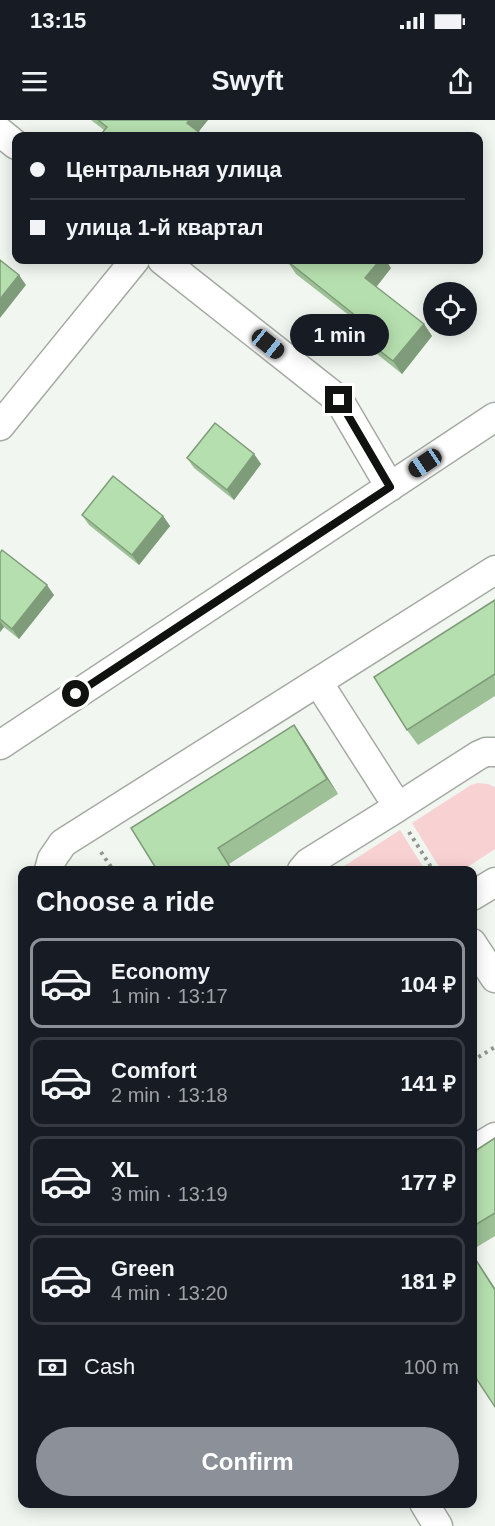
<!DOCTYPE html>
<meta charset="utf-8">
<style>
:root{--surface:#171b24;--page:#242831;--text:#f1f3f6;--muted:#9ea1a6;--line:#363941;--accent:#8c9099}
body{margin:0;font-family:Arial,sans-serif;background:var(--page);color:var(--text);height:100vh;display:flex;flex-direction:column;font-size:22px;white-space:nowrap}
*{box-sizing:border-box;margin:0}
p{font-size:20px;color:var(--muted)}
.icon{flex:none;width:33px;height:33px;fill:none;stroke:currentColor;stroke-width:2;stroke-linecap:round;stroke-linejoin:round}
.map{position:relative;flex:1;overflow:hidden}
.details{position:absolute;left:18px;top:746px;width:459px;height:642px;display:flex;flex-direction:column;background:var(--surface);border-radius:12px;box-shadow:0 3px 15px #0003}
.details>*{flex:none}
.guide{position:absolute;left:12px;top:12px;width:471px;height:132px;border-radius:12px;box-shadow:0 3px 15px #0003;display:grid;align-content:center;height:132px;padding:0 18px;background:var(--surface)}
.tools{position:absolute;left:423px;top:162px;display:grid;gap:12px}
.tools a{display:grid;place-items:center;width:54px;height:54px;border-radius:50%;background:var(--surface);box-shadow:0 3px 15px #0003;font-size:30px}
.end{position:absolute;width:27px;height:27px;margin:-14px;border:8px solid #10120f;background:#fff;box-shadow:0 0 0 3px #fff}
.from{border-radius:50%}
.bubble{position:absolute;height:42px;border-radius:21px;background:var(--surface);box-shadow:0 3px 15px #0003;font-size:20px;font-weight:800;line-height:42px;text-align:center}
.car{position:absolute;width:18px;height:36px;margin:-18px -9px;border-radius:8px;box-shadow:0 0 4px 2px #0007;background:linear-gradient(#222 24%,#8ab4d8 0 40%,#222 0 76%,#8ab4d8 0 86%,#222 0)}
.guide b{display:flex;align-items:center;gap:21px;height:57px;font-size:22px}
.guide b+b{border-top:2px solid var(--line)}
.guide i{width:15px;height:15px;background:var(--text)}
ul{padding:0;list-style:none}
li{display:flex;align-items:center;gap:18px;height:90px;margin:0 12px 9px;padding:0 6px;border:3px solid var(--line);border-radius:12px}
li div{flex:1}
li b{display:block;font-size:22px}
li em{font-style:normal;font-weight:800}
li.on{border-color:var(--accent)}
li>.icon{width:54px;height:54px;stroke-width:1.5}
h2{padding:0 18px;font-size:27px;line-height:72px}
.pay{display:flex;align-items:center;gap:15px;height:66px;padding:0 18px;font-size:22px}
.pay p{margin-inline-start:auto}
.cta{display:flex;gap:12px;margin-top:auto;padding:12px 18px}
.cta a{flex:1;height:69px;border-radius:36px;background:var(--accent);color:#fff;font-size:24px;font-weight:800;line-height:69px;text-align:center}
.status{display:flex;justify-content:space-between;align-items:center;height:42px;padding:0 30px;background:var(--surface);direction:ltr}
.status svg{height:16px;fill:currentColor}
header{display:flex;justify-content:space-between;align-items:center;height:78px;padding:0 18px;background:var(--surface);font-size:27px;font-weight:800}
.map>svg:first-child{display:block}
.green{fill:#f8d1d3}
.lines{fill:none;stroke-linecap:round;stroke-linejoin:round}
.minor-casing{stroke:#a5aba4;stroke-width:31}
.path{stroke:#90958f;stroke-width:4;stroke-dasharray:3 4.5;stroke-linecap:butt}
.minor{stroke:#fff;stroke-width:28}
.wall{fill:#9dc096}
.shaded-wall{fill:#7f9c7a}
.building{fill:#b6dfaf;stroke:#7f9c7a;stroke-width:1.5}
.route{stroke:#10120f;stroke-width:8}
</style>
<div class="status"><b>13:15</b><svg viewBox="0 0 49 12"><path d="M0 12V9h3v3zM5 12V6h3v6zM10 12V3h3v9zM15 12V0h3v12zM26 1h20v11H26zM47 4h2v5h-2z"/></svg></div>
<header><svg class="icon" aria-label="menu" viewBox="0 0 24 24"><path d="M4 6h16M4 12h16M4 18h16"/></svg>Swyft<svg class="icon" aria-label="share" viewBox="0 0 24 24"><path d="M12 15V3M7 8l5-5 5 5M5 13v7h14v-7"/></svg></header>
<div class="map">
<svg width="495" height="1406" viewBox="0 0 495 1406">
<rect width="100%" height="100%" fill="#f1f7f0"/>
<!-- green -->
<path class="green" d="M 477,663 L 488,664 L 495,667 L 495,729 L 463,750 L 441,750 L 412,703 L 471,665 Z
M 400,710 L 425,750 L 338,750 Z"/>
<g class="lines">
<!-- minor casing -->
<g class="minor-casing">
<path id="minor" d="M 0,12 L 16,25
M 162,140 L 339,280 L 390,367
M 0,306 L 135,140
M 0,625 L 495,297
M 398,687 L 479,635 L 486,632 L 495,632
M 49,750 L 52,739 L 63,723 L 495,450
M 302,750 L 308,743 L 398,687 L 318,562
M 472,776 L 495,762
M 472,823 L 495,858
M 472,1031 L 495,1017
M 424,1383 L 438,1406"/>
</g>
<!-- path -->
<path class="path" d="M 409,712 L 433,750
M 101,732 L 113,750
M 472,941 L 495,927"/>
<!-- minor -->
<use href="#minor" class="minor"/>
</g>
<!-- wall -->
<path class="wall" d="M 91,0 L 208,0 L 198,12 L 204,16 L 104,16 L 102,13 L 104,10 Z
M 287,141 L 391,148 L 376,167 L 424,204 L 432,216 L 402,254 L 367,226 L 358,214 L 364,207 L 296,154 Z
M 254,334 L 261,344 L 234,380 L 194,348 L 187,338 Z
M 82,395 L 163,396 L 170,406 L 139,445 L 89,405 Z
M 0,433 L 54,475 L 19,519 L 4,507 L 0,512 Z
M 495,480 L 495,576 L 418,625 L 407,610 Z
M 305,621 L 338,674 L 229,744 L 157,750 Z
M 495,1018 L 495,1116 L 472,1130 L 472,1033 Z"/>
<!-- shaded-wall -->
<path class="shaded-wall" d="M 189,0 L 208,0 L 196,15 L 187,3 Z
M 380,140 L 386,140 L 391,148 L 374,170 L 365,158 Z
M 19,155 L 26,165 L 0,198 L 0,179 Z
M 424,204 L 432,216 L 402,254 L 393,241 Z
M 254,334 L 261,344 L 234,380 L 227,370 Z
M 163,396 L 170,406 L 139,445 L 132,435 Z
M 47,465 L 54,475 L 19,519 L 12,509 Z
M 0,501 L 4,507 L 0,512 Z
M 294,605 L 305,621 L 338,674 L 327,659 Z
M 472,1133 L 495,1168 L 495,1170 L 472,1134 Z"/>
<!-- building -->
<path class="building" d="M 98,0 L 189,0 L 187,3 L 204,16 L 106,16 L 102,13 L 107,7 Z
M 0,140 L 19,155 L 0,179 Z
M 289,140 L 380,140 L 365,158 L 424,204 L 393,241 L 358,214 L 366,204 L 287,141 Z
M 215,303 L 254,334 L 227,370 L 187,338 Z
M 113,356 L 163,396 L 132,435 L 82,395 Z
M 2,430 L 47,465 L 12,509 L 0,499 L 0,433 Z
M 495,480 L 495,554 L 407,610 L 374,557 Z
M 294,605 L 327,659 L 218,728 L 232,750 L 157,750 L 131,708 Z
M 495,1018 L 495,1093 L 472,1107 L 472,1033 Z
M 472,1134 L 495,1170 L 495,1287 L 472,1252 Z"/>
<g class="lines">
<!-- route -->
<path class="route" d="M 76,574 L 390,367 L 339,280"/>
</g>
</svg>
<div class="tools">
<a><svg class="icon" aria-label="locate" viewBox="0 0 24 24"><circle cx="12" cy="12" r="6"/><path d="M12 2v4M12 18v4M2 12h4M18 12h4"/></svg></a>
</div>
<i class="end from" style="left:76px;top:574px"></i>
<i class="end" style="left:339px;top:280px"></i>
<div class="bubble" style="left:290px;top:194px;width:99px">1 min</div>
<i class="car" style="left:268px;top:224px;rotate:129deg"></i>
<i class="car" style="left:425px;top:343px;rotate:236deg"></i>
<div class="guide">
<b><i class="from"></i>Центральная улица</b>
<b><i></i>улица 1-й квартал</b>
</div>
<section class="details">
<h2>Choose a ride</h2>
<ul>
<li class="on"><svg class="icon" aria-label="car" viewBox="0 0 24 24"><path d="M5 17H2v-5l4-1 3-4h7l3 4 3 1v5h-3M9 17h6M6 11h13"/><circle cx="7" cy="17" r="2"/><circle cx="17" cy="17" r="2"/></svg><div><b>Economy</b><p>1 min · 13:17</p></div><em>104 ₽</em></li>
<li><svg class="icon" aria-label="car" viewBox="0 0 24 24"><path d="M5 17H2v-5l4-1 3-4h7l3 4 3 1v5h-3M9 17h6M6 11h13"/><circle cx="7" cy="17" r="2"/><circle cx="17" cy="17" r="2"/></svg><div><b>Comfort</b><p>2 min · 13:18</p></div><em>141 ₽</em></li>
<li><svg class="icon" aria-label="car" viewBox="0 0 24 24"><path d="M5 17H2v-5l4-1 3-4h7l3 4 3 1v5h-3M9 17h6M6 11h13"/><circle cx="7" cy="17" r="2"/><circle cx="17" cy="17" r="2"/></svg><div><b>XL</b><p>3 min · 13:19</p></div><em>177 ₽</em></li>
<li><svg class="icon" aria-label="car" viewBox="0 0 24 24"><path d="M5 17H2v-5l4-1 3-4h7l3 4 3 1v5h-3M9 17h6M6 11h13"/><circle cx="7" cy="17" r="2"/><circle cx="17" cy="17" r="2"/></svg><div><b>Green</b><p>4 min · 13:20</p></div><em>181 ₽</em></li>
</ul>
<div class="pay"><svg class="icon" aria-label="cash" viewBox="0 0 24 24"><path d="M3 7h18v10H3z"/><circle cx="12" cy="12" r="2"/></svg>Cash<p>100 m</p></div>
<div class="cta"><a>Confirm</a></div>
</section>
</div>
